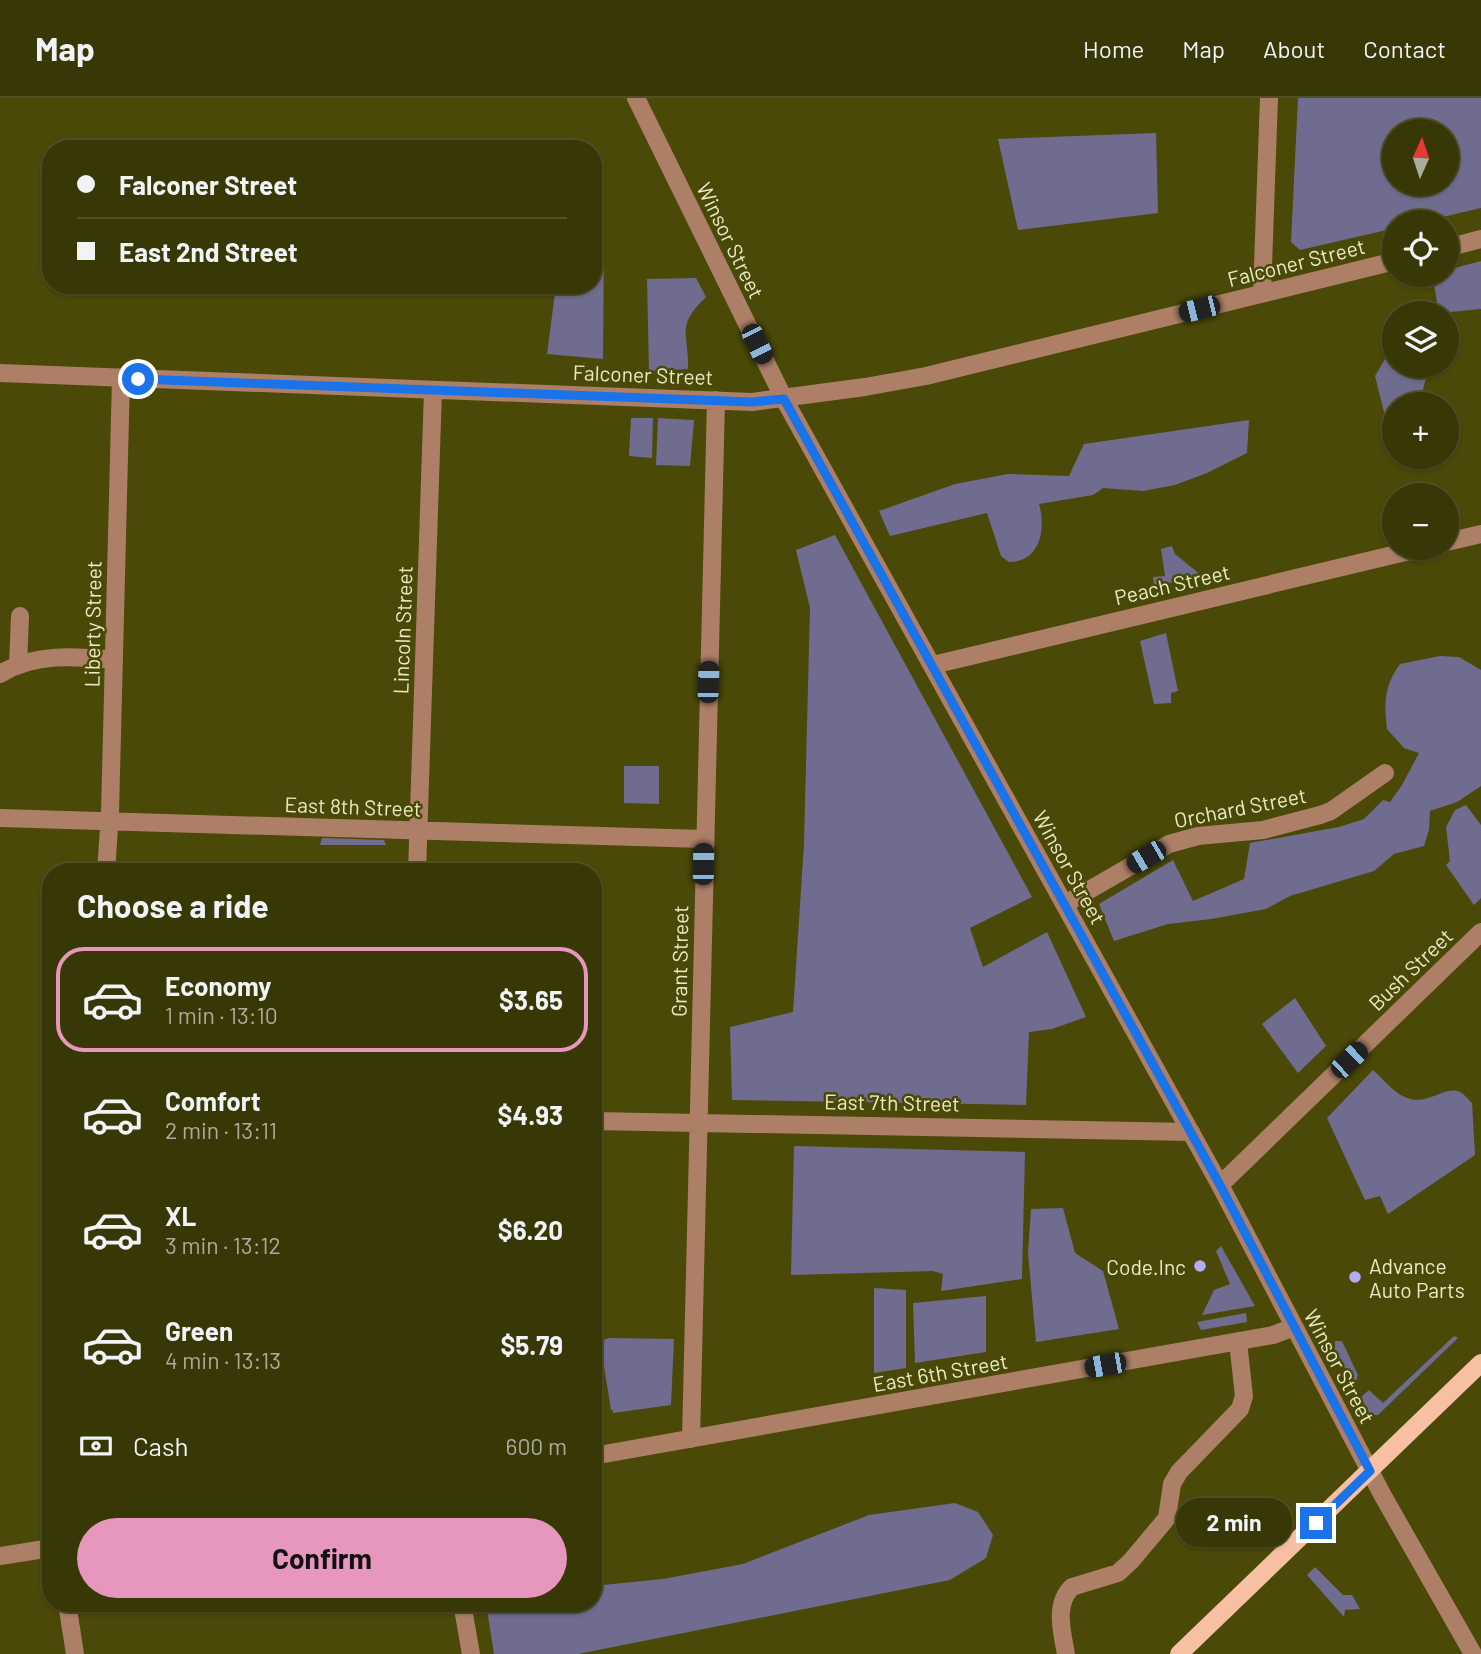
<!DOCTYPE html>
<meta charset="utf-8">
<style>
:root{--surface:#383706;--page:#3f3f10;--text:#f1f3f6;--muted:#abac9b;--line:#525128;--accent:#e797bd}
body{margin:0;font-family:Barlow,sans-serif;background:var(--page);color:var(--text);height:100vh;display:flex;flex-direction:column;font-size:26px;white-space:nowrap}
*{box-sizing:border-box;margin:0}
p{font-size:23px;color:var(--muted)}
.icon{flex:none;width:38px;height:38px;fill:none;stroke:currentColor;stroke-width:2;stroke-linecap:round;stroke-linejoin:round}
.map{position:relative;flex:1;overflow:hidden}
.side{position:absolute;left:42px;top:765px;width:560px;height:749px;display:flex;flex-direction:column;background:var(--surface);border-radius:28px;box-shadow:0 2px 5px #0004,0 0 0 2px var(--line)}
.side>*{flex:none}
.banner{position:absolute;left:42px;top:42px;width:560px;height:154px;border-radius:28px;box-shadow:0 2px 5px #0004,0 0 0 2px var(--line);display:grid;align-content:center;height:154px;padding:0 35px;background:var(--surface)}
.needle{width:46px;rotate:3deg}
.tools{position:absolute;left:1382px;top:21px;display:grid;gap:14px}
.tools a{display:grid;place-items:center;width:77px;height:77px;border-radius:50%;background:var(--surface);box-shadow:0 2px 5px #0004,0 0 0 2px var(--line);font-size:35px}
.end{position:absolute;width:32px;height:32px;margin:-16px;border:9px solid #1a73e8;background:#fff;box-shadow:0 0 0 4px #fff}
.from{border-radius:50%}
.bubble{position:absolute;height:49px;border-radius:24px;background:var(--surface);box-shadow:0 2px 5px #0004,0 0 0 2px var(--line);font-size:23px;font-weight:700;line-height:49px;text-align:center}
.car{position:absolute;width:21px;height:42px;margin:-21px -10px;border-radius:9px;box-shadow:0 0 5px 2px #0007;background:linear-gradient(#222 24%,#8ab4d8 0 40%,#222 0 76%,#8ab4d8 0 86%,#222 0)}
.banner b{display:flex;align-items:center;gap:24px;height:66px;font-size:26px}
.banner b+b{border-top:2px solid var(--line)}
.banner i{width:18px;height:18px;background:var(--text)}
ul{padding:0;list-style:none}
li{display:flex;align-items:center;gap:21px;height:105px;margin:0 14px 10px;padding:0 21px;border:4px solid transparent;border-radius:28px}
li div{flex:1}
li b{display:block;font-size:26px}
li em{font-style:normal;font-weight:700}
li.selected{border-color:var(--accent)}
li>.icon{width:63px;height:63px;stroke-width:1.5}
h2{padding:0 35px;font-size:32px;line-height:84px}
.pay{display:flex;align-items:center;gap:18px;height:77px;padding:0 35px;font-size:26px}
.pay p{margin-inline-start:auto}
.primary-button{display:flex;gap:14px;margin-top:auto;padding:14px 35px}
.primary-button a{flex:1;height:80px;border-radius:42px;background:var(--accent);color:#111;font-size:28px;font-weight:700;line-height:80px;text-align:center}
header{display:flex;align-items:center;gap:42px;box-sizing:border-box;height:98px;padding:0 35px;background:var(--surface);border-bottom:2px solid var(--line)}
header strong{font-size:33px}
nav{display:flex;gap:38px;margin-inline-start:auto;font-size:24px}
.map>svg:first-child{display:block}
.green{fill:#706c8f;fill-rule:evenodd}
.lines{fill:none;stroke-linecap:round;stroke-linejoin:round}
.minor{stroke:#ad7f67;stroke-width:18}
.major{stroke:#f8c0a2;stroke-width:18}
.route{stroke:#1a73e8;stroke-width:9}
.poi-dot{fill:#b5acf8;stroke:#4a4908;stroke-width:2.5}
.labels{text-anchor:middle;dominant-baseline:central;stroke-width:5;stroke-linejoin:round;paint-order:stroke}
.street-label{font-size:21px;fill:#e9ebc4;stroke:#4a4908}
.poi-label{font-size:21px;fill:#e9ebc4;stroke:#4a4908;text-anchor:start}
</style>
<header>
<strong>Map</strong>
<nav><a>Home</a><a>Map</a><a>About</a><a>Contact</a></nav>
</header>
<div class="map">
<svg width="1481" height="1556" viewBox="0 0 1481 1556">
<rect width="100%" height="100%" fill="#4a4908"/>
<!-- green -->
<path class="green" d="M 1298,0 L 1481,0 L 1481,110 L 1421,124 L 1395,124 L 1395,130 L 1300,152 L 1291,144 ZM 1395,33 L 1447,33 L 1447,86 L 1395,86 Z
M 1156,35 L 1158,115 L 1018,132 L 998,41 Z
M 593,145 L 604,146 L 603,261 L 547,256 L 556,187 L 593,187 Z
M 1481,163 L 1481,211 L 1439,215 L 1434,187 L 1431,188 L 1430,177 L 1447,177 L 1447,172 Z
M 696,180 L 706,199 C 675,229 689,234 688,271 L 649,273 L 647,181 Z
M 1395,250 L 1395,268 L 1442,269 L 1427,277 L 1423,291 L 1424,306 L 1395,306 L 1395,327 L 1393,327 L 1385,318 L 1375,278 L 1391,251 Z
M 631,320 L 653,320 L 652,360 L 629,358 Z
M 658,320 L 694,322 L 690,368 L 656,367 Z
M 1249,322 L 1247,355 L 1207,375 L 1175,387 L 1143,393 L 1103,390 L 1093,397 L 1039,406 C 1046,430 1041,464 1009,464 L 1001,458 L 987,415 L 890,438 L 879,413 L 955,386 L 1008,376 L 1069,378 L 1084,346 Z
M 835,437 L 1032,799 L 970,830 L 983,869 L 1047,834 L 1086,919 L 1052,931 L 1029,934 L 1026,1007 L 732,1002 L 730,929 L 793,914 L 804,746 L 810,510 L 796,452 Z
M 1172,448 L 1175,456 L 1201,477 L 1154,489 L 1153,479 L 1165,478 L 1161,451 Z
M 1166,535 L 1178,593 L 1171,595 L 1171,605 L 1154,606 L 1140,543 Z
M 1440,558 L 1459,559 L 1481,572 L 1481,688 L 1457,704 L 1430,713 L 1429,732 L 1424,748 L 1394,756 L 1374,773 L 1290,798 L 1266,811 L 1211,821 L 1168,826 L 1114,843 L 1099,806 L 1173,762 L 1193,803 L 1244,781 L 1250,745 L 1339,729 L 1364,721 L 1383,702 L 1390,704 L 1402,687 L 1419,655 L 1404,650 L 1387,631 C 1384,605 1384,588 1400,566 Z
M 624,668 L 659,668 L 659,706 L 624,705 Z
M 1466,707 L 1481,727 L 1481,800 L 1474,807 L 1446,767 L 1450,763 L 1446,729 L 1455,712 Z
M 322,740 L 384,742 L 386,747 L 320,747 Z
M 1295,900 L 1326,948 L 1298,975 L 1262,926 Z
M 1373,972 C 1383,981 1395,996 1407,1000 C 1429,1008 1444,987 1460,994 C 1464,996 1469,1002 1472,1005 L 1475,1057 L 1388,1116 L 1380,1098 L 1365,1102 L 1327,1020 Z
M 794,1048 L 1025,1054 L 1022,1181 L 941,1193 L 943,1176 L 933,1173 L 791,1177 Z
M 1063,1110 L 1075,1155 L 1103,1173 L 1119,1231 L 1036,1244 L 1028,1155 L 1031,1111 Z
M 1221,1148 L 1255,1208 L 1202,1217 L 1214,1192 L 1230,1186 L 1216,1153 Z
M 874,1190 L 906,1192 L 906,1270 L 874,1275 Z
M 986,1198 L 986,1254 L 915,1265 L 913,1205 Z
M 1246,1215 L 1247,1224 L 1201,1232 L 1197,1224 Z
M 1454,1238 L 1458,1240 L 1378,1317 L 1370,1317 L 1361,1299 L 1369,1292 L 1383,1305 Z
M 609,1240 L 674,1241 L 671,1307 L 613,1315 L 613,1312 L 611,1312 L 600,1243 Z
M 1335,1243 L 1342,1243 L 1358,1277 L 1356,1283 L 1351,1282 L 1335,1251 Z
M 955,1405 L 978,1414 L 993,1437 L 986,1460 L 950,1482 L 578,1556 L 494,1556 L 486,1505 L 593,1505 L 593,1488 L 663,1481 L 743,1466 L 869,1417 Z
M 1315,1469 L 1343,1497 L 1352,1497 L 1360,1511 L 1345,1512 L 1344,1519 L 1307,1477 Z"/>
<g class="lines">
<!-- minor -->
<path class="minor" d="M 636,0 L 784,301 L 1220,1087 L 1383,1398 L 1473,1556
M 1447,150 L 1481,141
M 1262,196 L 1269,0
M 0,275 L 752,304 L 865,289 L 926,278 L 1395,163
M 1447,444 L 1481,436
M 18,567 L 20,518
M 933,567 L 1422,450
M 0,576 C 34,555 75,558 114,562
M 0,720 L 704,741
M 106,774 L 110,715 L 121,280
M 417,774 L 433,292
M 1065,806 L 1169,746 L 1198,738 L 1263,732 L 1320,717 L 1331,713 L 1385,675
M 593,1023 L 1191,1034
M 1220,1087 L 1481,834
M 691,1341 L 716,302
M 593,1358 L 1273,1237 L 1294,1229
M 0,1458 L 51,1450
M 67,1505 L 75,1556
M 462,1505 L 471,1556
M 1066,1556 C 1062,1534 1054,1506 1072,1489 L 1118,1475 L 1131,1463 L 1167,1420 L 1172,1386 L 1179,1374 L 1240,1311 L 1244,1298 L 1238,1244"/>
<!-- major -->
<path class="major" d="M 1179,1556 L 1481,1265"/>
</g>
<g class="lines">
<!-- route -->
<path class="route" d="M 138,281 L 752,304 L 784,301 L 1220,1087 L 1370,1373 L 1316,1425"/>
</g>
<!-- markers -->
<g class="poi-dot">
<circle cx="1200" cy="1168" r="7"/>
<circle cx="1355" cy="1179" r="7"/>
</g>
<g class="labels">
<!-- street labels -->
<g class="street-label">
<text transform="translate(731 142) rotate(64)">Winsor Street</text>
<text transform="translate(1296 164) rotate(-14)">Falconer Street</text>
<text transform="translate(643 276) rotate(2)">Falconer Street</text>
<text transform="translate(1172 486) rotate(-13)">Peach Street</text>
<text transform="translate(92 526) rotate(-89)">Liberty Street</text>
<text transform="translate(402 532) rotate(-88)">Lincoln Street</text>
<text transform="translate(353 708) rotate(2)">East 8th Street</text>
<text transform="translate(1240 709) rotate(-11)">Orchard Street</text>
<text transform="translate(1070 769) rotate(61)">Winsor Street</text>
<text transform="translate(679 863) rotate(-89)">Grant Street</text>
<text transform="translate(1410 871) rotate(-44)">Bush Street</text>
<text transform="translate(892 1004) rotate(1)">East 7th Street</text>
<text transform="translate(1340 1268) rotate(62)">Winsor Street</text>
<text transform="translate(940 1274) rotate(-10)">East 6th Street</text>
</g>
<!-- poi labels -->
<g class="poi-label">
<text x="1369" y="1167">Advance<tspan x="1369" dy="24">Auto Parts</tspan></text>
<text x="1186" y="1168" text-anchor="end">Code.Inc</text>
</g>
</g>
</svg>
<div class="tools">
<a><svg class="needle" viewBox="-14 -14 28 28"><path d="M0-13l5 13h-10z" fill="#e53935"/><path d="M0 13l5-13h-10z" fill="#abac9b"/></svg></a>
<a><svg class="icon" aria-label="locate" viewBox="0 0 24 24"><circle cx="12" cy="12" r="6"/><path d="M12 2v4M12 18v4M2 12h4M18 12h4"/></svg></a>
<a><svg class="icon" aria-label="layers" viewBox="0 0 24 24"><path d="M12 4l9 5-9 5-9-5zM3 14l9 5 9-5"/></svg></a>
<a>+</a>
<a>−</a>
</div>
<i class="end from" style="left:138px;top:281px"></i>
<i class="end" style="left:1316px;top:1425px"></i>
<div class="bubble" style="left:1176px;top:1400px;width:116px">2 min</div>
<i class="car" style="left:1199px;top:211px;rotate:256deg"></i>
<i class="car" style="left:757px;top:246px;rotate:154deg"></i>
<i class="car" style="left:708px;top:584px;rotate:2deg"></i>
<i class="car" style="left:1146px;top:759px;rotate:240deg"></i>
<i class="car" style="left:703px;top:766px;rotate:1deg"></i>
<i class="car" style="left:1349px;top:962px;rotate:46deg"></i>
<i class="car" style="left:1105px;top:1267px;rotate:260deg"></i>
<div class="banner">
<b><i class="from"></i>Falconer Street</b>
<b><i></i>East 2nd Street</b>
</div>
<section class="side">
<h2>Choose a ride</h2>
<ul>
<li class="selected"><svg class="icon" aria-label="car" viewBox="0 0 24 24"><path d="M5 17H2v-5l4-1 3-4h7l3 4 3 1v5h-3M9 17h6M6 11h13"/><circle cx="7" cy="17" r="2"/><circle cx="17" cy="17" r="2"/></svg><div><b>Economy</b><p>1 min · 13:10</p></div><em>$3.65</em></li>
<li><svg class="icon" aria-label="car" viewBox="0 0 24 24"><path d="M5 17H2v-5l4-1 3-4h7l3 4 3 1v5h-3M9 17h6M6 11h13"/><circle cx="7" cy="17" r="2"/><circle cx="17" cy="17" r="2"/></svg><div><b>Comfort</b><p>2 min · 13:11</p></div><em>$4.93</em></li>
<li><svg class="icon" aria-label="car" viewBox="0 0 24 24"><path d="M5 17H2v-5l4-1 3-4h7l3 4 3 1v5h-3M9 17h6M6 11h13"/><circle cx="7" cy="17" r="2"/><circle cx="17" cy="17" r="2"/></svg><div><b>XL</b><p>3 min · 13:12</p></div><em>$6.20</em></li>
<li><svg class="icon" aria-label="car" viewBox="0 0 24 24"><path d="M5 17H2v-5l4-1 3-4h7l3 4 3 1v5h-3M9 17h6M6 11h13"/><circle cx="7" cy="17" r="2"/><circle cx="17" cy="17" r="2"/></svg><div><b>Green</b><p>4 min · 13:13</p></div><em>$5.79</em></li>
</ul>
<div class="pay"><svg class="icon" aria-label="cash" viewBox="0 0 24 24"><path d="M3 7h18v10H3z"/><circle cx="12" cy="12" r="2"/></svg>Cash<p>600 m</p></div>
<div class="primary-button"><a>Confirm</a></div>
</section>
</div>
